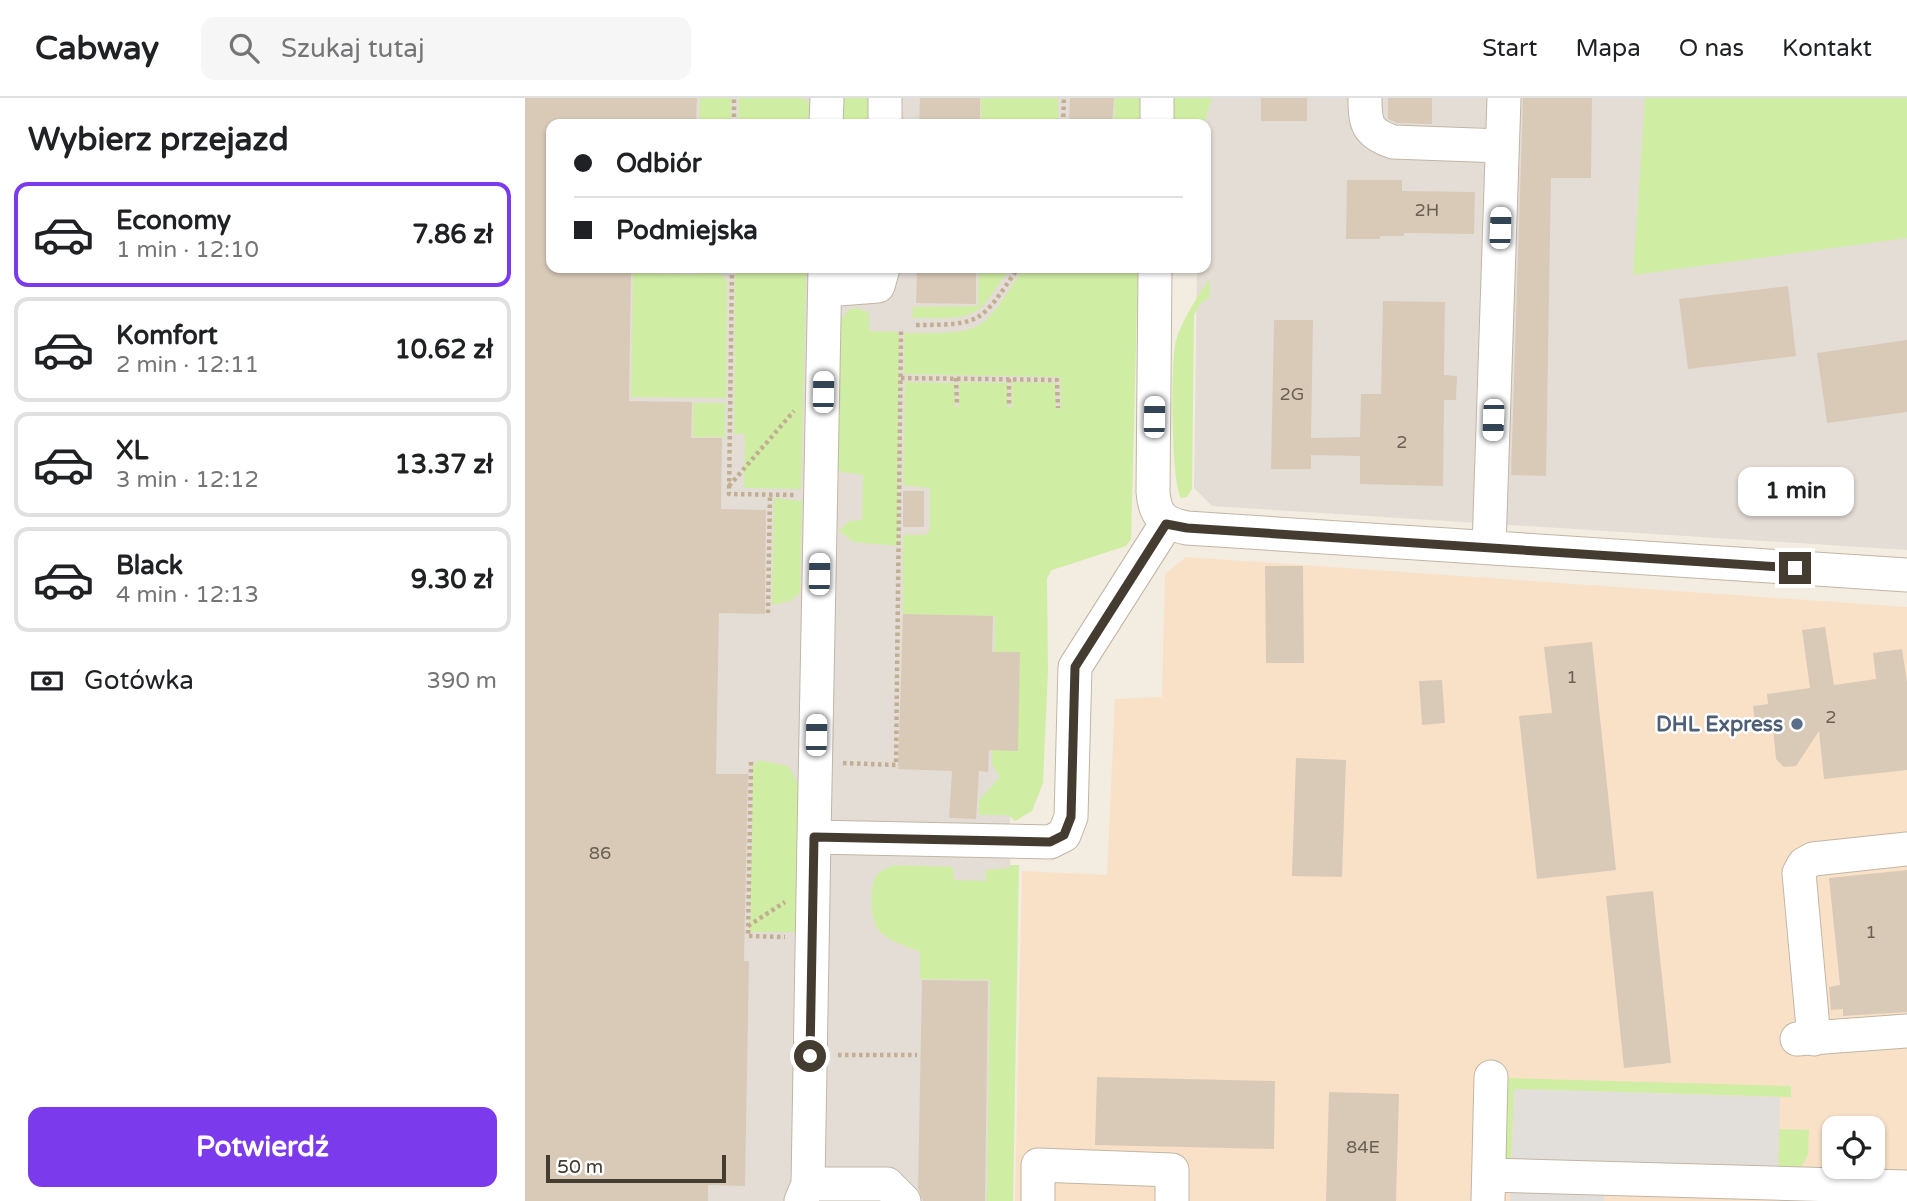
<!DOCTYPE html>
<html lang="pl">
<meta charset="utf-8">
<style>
:root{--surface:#fff;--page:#f6f6f6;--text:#202124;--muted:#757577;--line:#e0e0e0;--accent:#7c3aed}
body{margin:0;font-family:"Varela Round",sans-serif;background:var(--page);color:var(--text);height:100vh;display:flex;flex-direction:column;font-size:26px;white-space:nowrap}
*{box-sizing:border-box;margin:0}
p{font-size:23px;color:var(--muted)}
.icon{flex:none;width:38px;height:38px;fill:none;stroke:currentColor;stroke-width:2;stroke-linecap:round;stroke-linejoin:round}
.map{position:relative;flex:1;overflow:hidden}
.side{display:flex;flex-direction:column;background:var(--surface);width:525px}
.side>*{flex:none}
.guide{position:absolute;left:21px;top:21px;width:665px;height:154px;border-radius:14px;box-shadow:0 2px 5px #0004;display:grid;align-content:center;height:154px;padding:0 28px;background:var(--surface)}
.fabs{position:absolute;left:1297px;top:1018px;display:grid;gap:14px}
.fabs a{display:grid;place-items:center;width:63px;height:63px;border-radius:14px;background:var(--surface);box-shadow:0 2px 5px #0004;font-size:35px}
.scale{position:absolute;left:21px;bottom:18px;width:180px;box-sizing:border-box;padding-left:7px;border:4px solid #443c31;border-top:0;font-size:19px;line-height:24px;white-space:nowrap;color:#443c31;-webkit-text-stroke:5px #fff;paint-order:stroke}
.end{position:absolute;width:32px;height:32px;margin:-16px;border:9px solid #443c31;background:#fff;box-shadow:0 0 0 4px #fff}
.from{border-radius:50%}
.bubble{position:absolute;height:49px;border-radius:14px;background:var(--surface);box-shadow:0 2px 5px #0004;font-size:23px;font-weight:700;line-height:49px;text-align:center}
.car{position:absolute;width:21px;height:42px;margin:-21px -10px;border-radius:9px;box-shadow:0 0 5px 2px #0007;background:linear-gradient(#fff 24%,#345 0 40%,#fff 0 76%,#345 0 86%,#fff 0)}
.guide b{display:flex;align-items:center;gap:24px;height:66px;font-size:26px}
.guide b+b{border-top:2px solid var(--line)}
.guide i{width:18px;height:18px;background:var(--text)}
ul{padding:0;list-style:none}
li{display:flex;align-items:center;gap:21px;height:105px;margin:0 14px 10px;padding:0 14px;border:4px solid var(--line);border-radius:14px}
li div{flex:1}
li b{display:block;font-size:26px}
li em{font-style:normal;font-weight:700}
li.on{border-color:var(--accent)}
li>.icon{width:63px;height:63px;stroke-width:1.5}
h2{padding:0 28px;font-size:32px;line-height:84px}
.pay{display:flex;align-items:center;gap:18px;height:77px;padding:0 28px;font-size:26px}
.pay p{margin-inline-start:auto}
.primary-button{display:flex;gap:14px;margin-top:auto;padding:14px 28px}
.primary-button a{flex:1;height:80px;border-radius:14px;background:var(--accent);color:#fff;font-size:28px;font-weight:700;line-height:80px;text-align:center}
header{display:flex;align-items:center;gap:42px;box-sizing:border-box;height:98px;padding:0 35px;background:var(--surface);border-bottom:2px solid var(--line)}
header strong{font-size:33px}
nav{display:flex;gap:38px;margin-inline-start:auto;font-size:24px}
.search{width:490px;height:63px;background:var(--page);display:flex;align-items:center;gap:18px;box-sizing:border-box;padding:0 24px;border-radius:14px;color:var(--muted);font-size:26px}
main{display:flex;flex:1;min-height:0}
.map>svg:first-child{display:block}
.commercial{fill:#f9e1c8;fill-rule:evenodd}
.industrial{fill:#e4ddd6}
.green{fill:#d0eda4}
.parking{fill:#e2dfda}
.building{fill:#d9cab8}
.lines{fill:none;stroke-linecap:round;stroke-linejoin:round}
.minor-casing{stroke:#c1b6a5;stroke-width:35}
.path{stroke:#c2ae92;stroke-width:4.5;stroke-dasharray:3.5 3.5;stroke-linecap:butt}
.minor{stroke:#fff;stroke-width:33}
.route{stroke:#443c31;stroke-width:9}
.service-dot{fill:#5c6f8a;stroke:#fff;stroke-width:2.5}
.labels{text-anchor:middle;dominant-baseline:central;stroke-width:5;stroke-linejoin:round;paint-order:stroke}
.number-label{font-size:18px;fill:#696053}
.service-label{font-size:21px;font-weight:bold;fill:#4e5e75;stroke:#fff;text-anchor:end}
</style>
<header>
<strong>Cabway</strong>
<div class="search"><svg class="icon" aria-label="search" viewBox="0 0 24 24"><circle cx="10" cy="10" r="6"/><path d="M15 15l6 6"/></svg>Szukaj tutaj</div>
<nav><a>Start</a><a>Mapa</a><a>O nas</a><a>Kontakt</a></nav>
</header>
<main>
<section class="side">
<h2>Wybierz przejazd</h2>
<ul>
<li class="on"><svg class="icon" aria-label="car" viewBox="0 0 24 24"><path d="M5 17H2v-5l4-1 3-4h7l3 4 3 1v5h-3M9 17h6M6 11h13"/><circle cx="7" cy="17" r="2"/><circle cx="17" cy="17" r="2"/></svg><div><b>Economy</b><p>1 min · 12:10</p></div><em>7.86 zł</em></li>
<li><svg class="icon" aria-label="car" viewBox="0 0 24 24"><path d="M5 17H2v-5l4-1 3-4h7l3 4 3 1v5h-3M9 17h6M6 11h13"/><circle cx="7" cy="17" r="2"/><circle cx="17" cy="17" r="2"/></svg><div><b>Komfort</b><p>2 min · 12:11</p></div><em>10.62 zł</em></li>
<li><svg class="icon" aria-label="car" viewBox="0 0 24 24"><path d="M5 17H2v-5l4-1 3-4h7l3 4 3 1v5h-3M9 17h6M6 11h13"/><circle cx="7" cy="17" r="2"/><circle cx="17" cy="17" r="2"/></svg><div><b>XL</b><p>3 min · 12:12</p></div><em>13.37 zł</em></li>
<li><svg class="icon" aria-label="car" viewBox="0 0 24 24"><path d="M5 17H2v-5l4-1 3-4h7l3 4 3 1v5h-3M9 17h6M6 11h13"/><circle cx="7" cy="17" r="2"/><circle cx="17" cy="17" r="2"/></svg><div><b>Black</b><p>4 min · 12:13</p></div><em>9.30 zł</em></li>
</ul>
<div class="pay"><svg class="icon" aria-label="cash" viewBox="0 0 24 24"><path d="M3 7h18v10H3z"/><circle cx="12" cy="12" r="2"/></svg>Gotówka<p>390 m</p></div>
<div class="primary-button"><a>Potwierdź</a></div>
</section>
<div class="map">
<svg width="1382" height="1103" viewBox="0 0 1382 1103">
<rect width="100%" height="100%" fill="#f3ece1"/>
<!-- commercial -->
<path class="commercial" d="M 661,459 L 1382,509 L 1382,1103 L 490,1103 L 497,773 L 582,777 L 590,601 L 637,599 L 640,476 ZM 1309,1031 L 1348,1031 L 1348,1069 L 1309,1069 Z"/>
<!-- industrial -->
<path class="industrial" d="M 0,0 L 604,0 L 604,26 L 26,26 L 26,170 L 602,170 L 510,474 L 485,688 L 486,1103 L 0,1103 Z
M 674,0 L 1382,0 L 1382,452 L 687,408 L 669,390 L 672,170 L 681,170 L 681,26 L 674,26 Z"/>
<!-- green -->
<path class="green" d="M 175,0 L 206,0 L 206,26 L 174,26 Z
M 214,0 L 276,0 L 284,4 L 283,26 L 213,26 Z
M 314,0 L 348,0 L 347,26 L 313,26 Z
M 456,0 L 533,0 L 533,26 L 456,26 Z
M 590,0 L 617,0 L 616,26 L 589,26 Z
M 648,0 L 687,0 L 679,25 L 648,26 Z
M 1120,0 L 1382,0 L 1382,140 L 1108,177 Z
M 190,170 L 202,183 L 201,300 L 106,299 L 108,175 L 171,176 Z
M 210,170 L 278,170 L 281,176 L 276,391 L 219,390 L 220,336 L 209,336 Z
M 454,170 L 485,170 C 448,224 453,220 387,220 L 388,209 L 453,208 Z
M 499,170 L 613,170 L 606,441 L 601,448 L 527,472 L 522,480 L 523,572 L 518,685 L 507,713 L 490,723 L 483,717 L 454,717 L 454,702 L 475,679 L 467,666 L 470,518 L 378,516 L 378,437 L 400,437 L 405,432 L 405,390 L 378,387 L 380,284 L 429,285 L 430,309 L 434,309 L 434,284 L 482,285 L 483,310 L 487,309 L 487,284 L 530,285 L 531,311 L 536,310 L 535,279 L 379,276 L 379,235 C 461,235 454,237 499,170 Z
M 684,181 L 685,199 L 675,206 L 669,217 L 667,391 L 662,399 L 656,400 C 646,384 646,271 650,248 C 653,228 673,198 684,181 Z
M 333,210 L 344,215 L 344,233 L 372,234 L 374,237 L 373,448 L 329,444 L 314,433 L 324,423 L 337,422 L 338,377 L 317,374 L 308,369 L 314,223 L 325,211 Z
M 168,305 L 200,305 L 200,339 L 168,339 Z
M 249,400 L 277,403 L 275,495 L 265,503 L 247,507 Z
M 233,662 L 263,668 L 273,686 L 271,834 L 225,834 L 228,668 Z
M 368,767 L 428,769 L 429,782 L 461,783 L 461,772 L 485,770 L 485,767 L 494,767 L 488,1103 L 462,1103 L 465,882 L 395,881 L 395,854 C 382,848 365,844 355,834 C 345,824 344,793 350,780 C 354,773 361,771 368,767 Z
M 979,980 L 1266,988 L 1266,999 L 989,991 L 986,1066 L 978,1059 Z
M 1254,1031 L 1284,1032 L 1283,1057 L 1277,1068 L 1253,1076 Z"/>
<!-- parking -->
<path class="parking" d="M 989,991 L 1255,999 L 1253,1076 L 1080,1071 L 1079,1103 L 985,1103 Z"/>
<!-- building -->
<path class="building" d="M 0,0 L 172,0 L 171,26 L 26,26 L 26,170 L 106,170 L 104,303 L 167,304 L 166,340 L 197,340 L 196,411 L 241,412 L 240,516 L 194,515 L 191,676 L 223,676 L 219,863 L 224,863 L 220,1088 L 183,1087 L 183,1103 L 0,1103 Z
M 395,0 L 455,0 L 455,26 L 394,26 Z
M 545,0 L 589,0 L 587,26 L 544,26 Z
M 736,0 L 782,0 L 782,23 L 736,23 Z
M 863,0 L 907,0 L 907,26 L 872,25 L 863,21 Z
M 998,0 L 1067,0 L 1066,80 L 1026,80 L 1021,378 L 986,377 Z
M 822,82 L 877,82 L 877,93 L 950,94 L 949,136 L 879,135 L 879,138 L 855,138 L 855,141 L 821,141 Z
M 392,170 L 451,170 L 451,206 L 391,205 Z
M 1263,188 L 1271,258 L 1163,271 L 1154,201 Z
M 858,203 L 920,204 L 919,277 L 932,278 L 931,302 L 919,302 L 918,388 L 835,386 L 835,358 L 786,357 L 786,371 L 746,371 L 749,222 L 788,222 L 786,340 L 835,339 L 836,296 L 856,296 Z
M 1382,242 L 1382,314 L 1302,325 L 1292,255 Z
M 378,393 L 399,393 L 399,429 L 378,429 Z
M 740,468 L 778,468 L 779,565 L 741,565 Z
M 378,516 L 468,518 L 467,554 L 495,554 L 493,653 L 464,652 L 463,674 L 454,673 L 451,721 L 424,720 L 427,673 L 373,671 Z
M 1300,529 L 1309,587 L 1351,581 L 1348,555 L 1377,551 L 1382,584 L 1382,672 L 1299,681 L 1294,633 L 1271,668 L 1259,669 L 1251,661 L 1248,630 L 1231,632 L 1228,608 L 1243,606 L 1242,596 L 1285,590 L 1277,532 Z
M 1067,544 L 1091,772 L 1012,781 L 994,618 L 1027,615 L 1019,549 Z
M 917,582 L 920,625 L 897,627 L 894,583 Z
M 771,660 L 821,662 L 817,779 L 767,778 Z
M 1382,772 L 1382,914 L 1318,918 L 1318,911 L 1306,912 L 1304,889 L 1315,887 L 1304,780 Z
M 1128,793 L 1146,965 L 1099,970 L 1081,798 Z
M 397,882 L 463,883 L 460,1103 L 398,1103 L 393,1090 Z
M 572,979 L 750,983 L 749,1051 L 570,1047 Z
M 804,994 L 874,996 L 871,1103 L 801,1103 Z"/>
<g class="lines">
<!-- minor casing -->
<g class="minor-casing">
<path id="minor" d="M 840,0 C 840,26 842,35 868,44 L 977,48
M 301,26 L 302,0
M 360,26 L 360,0
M 632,26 L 632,0
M 630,170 L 628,394 C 630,418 638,425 662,430 L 1382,477
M 300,192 L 353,188 L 358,170
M 964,449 L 979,0
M 289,739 L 300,170
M 1272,941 L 1382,933
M 1289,941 L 1274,775 L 1279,766 L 1288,761 L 1382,751
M 964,1077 L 1382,1089
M 283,1086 L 289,739 L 525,744 L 539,737 L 546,719 L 550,569 L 641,426
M 276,1103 L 283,1086 L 362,1086 L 379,1103
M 513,1103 L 513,1067 L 647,1072 L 647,1103
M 963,1103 L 966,979"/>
</g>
<!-- path -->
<path class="path" d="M 209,26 L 209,0
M 538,26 L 539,0
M 207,170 L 204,396 L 270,397
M 391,227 C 458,227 456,224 493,170
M 376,280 L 532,282 L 533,310
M 431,280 L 432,308
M 484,281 L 484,309
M 204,388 L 269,313
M 243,515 L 245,396
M 226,664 L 223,838 L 260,839
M 318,665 L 371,667 L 376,233
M 223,828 L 260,804
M 313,957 L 392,957"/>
<!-- minor -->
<use href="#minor" class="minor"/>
</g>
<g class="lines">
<!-- route -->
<path class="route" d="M 285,958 L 289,739 L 525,744 L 539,737 L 546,719 L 550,569 L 641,426 L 662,430 L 1270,470"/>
</g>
<!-- markers -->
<circle class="service-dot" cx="1272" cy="626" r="7"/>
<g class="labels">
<!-- number labels -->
<g class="number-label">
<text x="902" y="112">2H</text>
<text x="767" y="296">2G</text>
<text x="877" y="344">2</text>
<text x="1047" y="579">1</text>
<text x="1306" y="619">2</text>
<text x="75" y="755">86</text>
<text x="1346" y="834">1</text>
<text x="838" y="1049">84E</text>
</g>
<!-- service labels -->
<g class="service-label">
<text x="1258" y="626">DHL Express</text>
</g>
</g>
</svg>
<div class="fabs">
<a><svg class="icon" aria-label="locate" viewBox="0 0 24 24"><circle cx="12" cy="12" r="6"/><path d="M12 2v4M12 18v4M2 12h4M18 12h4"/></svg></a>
</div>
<div class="scale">50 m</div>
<i class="end from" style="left:285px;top:958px"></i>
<i class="end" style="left:1270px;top:470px"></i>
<div class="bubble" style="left:1213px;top:369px;width:116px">1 min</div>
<i class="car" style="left:975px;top:130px;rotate:2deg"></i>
<i class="car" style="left:298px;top:294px;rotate:1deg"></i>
<i class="car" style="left:629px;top:319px;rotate:1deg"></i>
<i class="car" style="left:968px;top:322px;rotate:182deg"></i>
<i class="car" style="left:294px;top:476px;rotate:1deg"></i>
<i class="car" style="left:291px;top:637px;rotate:1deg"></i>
<div class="guide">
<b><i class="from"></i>Odbiór</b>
<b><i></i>Podmiejska</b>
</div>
</div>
</main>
